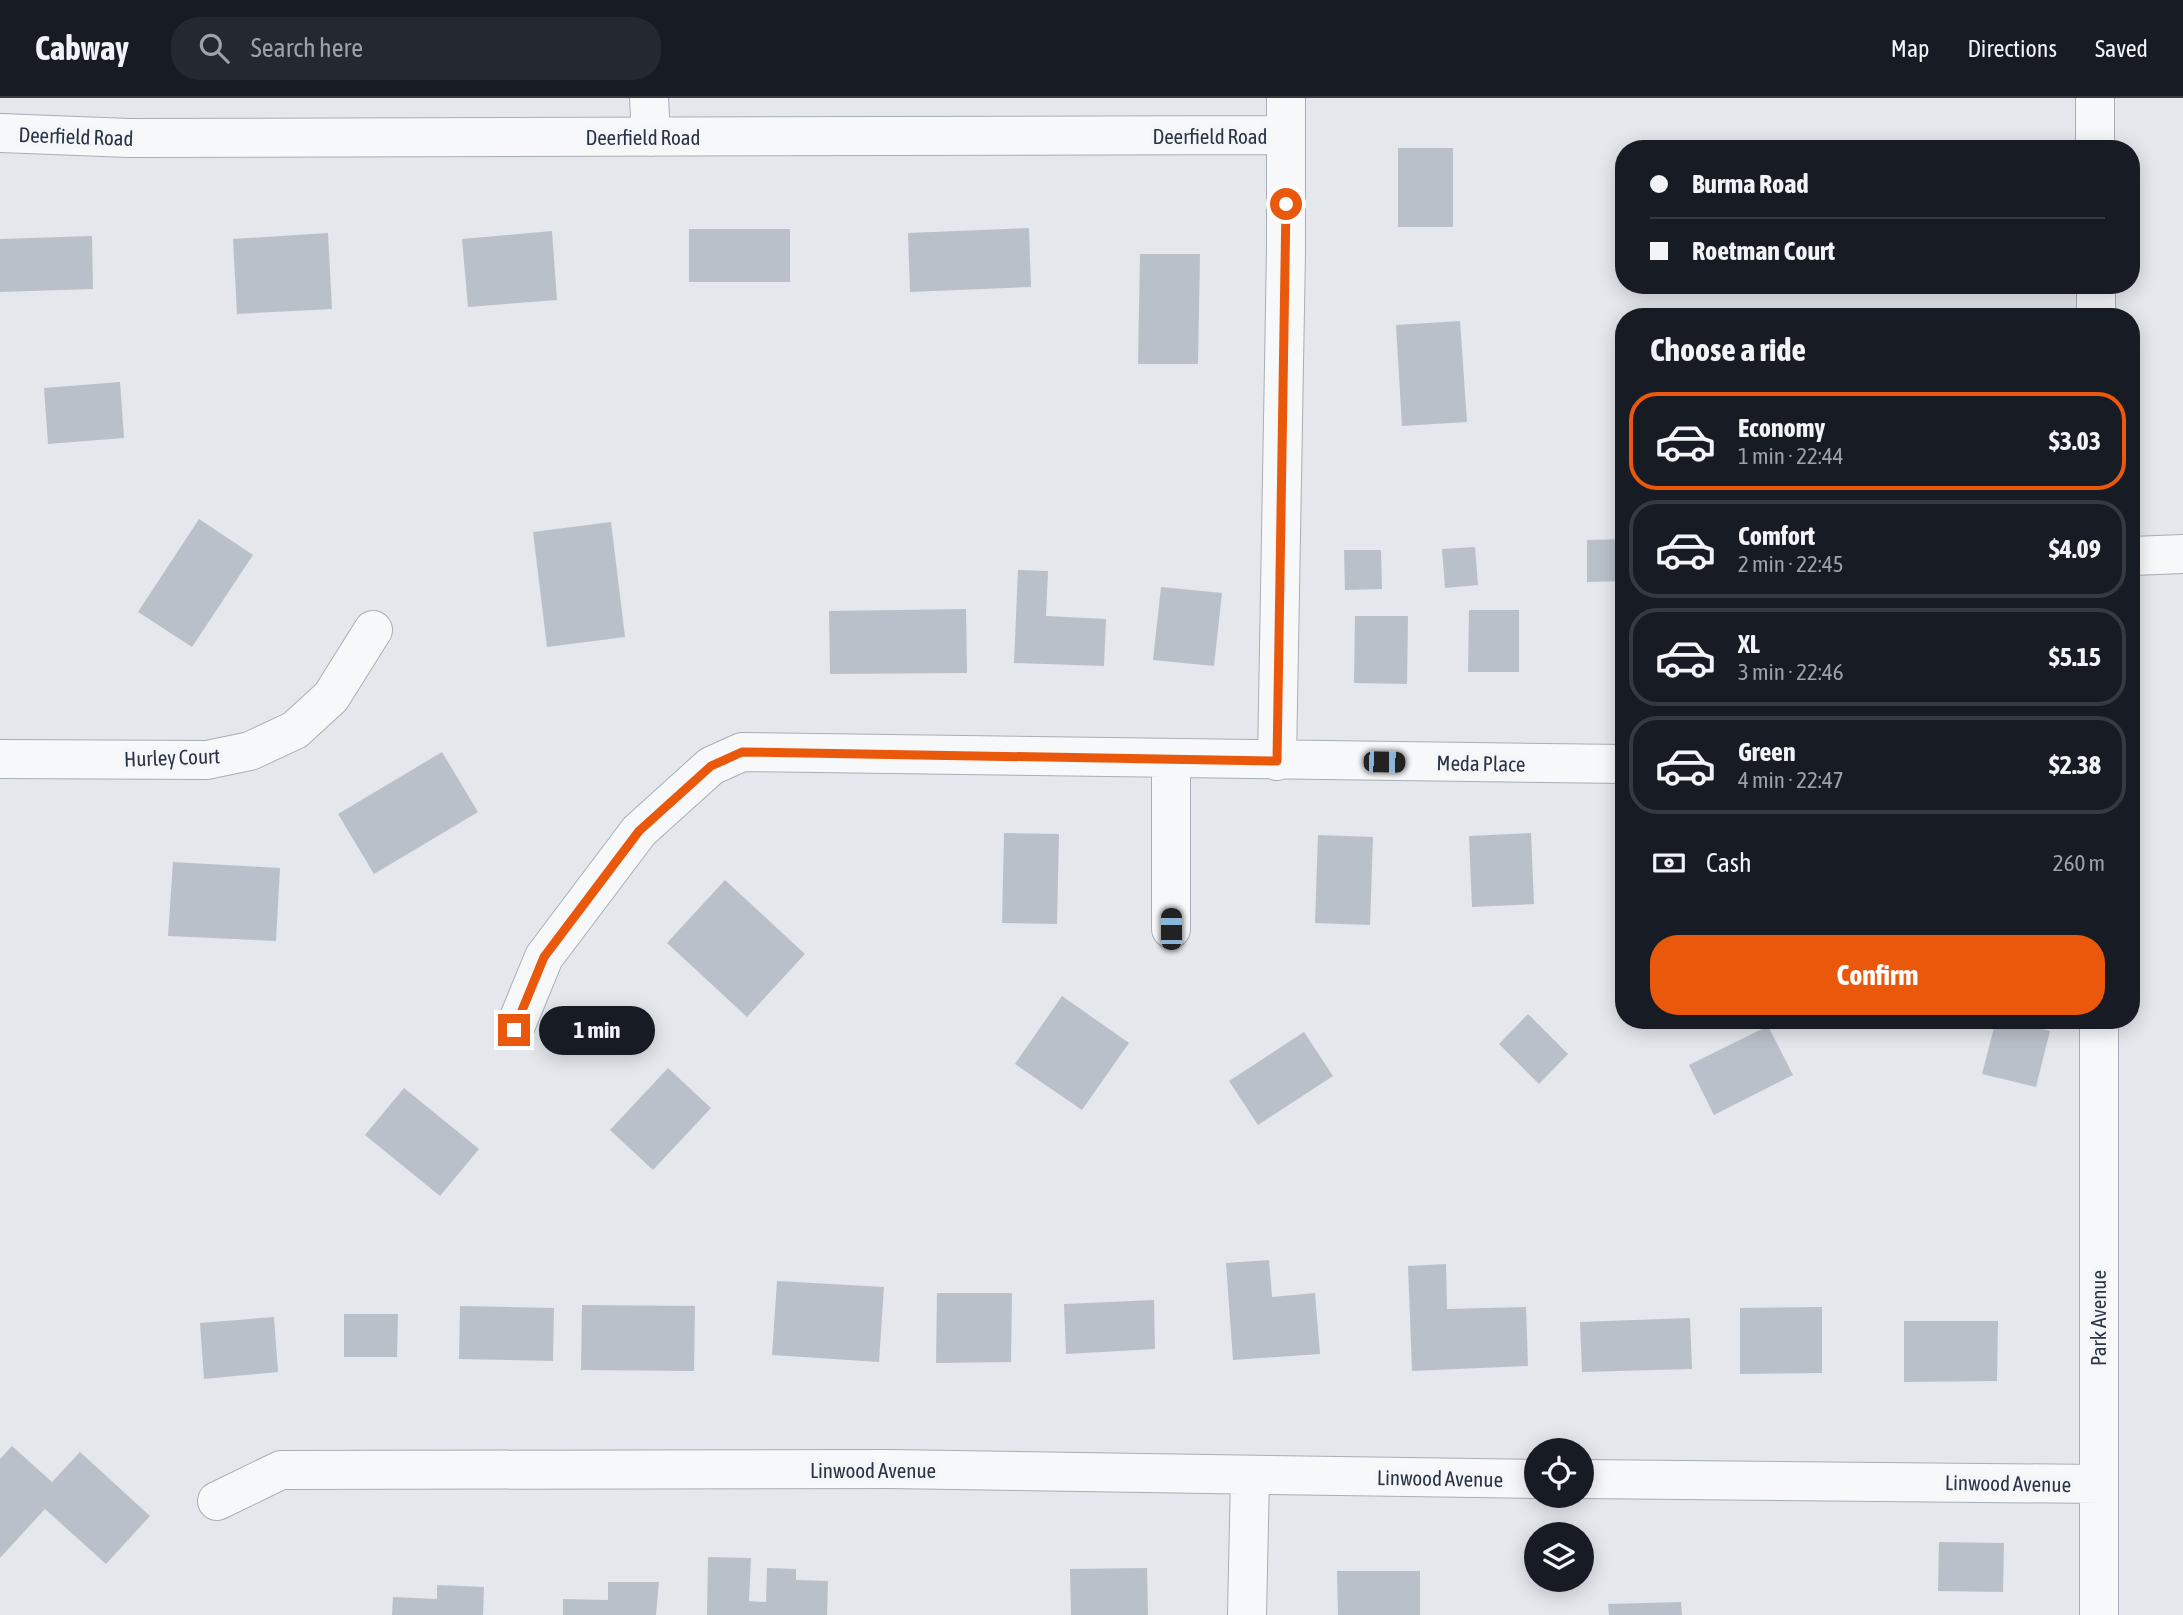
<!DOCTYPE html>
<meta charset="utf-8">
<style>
:root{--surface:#171b24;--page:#242831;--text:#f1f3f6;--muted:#9ea1a6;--line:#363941;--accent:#ea580c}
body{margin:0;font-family:"Asap Condensed",sans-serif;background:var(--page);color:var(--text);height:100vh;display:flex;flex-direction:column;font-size:26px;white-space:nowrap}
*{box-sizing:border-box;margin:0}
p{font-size:23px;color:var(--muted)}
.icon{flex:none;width:38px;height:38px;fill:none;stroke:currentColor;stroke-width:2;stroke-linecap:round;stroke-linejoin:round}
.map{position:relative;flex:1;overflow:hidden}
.details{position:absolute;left:1615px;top:210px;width:525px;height:721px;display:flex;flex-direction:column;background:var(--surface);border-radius:28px;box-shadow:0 4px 18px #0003}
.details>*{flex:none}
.hud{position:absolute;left:1615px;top:42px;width:525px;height:154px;border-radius:28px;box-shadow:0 4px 18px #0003;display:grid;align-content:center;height:154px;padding:0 35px;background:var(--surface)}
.controls{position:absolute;left:1524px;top:1340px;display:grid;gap:14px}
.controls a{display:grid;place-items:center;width:70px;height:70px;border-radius:50%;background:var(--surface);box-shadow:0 4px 18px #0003;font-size:35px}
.end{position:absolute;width:32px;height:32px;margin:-16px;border:9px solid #ea580c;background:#fff;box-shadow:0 0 0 4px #fff}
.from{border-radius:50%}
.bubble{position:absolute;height:49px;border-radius:24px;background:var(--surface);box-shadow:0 4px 18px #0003;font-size:23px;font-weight:700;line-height:49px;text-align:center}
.car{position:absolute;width:21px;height:42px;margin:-21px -10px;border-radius:9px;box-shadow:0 0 5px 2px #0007;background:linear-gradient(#222 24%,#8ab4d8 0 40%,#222 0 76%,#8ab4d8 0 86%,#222 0)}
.hud b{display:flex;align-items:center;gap:24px;height:66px;font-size:26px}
.hud b+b{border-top:2px solid var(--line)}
.hud i{width:18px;height:18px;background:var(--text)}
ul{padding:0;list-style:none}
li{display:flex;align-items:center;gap:21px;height:98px;margin:0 14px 10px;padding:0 21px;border:4px solid var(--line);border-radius:28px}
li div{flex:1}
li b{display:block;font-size:26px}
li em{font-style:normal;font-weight:700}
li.current{border-color:var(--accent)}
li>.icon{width:63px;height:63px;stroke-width:1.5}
h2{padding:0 35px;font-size:32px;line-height:84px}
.pay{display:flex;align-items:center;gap:18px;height:77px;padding:0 35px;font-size:26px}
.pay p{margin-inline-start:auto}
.action{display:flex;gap:14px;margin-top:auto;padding:14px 35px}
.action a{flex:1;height:80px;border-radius:28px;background:var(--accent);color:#fff;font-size:28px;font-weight:700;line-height:80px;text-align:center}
header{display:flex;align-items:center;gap:42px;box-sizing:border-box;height:98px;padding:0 35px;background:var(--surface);border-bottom:2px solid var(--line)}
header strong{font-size:33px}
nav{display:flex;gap:38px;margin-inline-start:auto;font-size:24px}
.search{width:490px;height:63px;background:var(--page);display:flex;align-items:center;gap:18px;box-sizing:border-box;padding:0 24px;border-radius:28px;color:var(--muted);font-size:26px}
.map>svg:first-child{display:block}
.building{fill:#bac0ca}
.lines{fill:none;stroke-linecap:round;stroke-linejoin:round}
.street-casing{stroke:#a8aeb7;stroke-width:40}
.street{stroke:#f7f8fa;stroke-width:38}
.route{stroke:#ea580c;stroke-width:9}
.labels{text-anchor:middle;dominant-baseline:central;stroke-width:7;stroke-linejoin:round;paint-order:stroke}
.street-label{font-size:21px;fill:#2a3445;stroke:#f4f6f9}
</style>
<header>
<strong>Cabway</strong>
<div class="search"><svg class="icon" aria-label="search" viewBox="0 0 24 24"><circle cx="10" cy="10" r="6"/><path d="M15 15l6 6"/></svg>Search here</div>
<nav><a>Map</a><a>Directions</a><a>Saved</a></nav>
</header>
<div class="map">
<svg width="2183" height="1517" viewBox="0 0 2183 1517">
<rect width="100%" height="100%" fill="#e4e7ec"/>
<!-- building -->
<path class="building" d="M 1945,42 L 1945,51 L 1886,51 L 1886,43 Z
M 1398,50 L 1453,50 L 1453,129 L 1398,129 Z
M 1029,130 L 1031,189 L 910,194 L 908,135 Z
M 689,131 L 790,131 L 790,184 L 689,184 Z
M 552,133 L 557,202 L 468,209 L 462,141 Z
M 328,135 L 332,211 L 237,216 L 233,141 Z
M 92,138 L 93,191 L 0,194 L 0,141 Z
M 1140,156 L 1200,156 L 1198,266 L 1138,266 Z
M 1460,223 L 1467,324 L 1402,328 L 1396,227 Z
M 120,284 L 124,340 L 48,346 L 44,290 Z
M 199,421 L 253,457 L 192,549 L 138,514 Z
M 611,424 L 625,539 L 547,549 L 533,434 Z
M 1624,441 L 1624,483 L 1587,484 L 1587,442 Z
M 1475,449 L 1478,487 L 1445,490 L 1442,451 Z
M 1344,452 L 1381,452 L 1382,491 L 1345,492 Z
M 1018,472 L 1048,473 L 1046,518 L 1106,521 L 1104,568 L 1014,565 Z
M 1161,489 L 1222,495 L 1214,568 L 1153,562 Z
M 966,511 L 967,575 L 830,576 L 829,513 Z
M 1469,512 L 1519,512 L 1519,574 L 1468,574 Z
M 1355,518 L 1408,518 L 1407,586 L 1354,585 Z
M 442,654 L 478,714 L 374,776 L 338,716 Z
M 1004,735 L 1059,736 L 1057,826 L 1002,825 Z
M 1531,735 L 1534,806 L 1472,809 L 1469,738 Z
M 1318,737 L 1373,739 L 1370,827 L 1315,825 Z
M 173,764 L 280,770 L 276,843 L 168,838 Z
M 725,782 L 805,856 L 747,919 L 667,845 Z
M 1062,898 L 1129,945 L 1082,1012 L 1015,966 Z
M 1528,916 L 1568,956 L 1539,986 L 1499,946 Z
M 1996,922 L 2007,922 L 2050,933 L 2036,989 L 1982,976 Z
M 1768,928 L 1793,977 L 1714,1017 L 1689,967 Z
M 1304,934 L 1333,978 L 1258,1027 L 1229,983 Z
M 668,970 L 711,1010 L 653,1072 L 610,1032 Z
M 404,990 L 479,1051 L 440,1098 L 365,1037 Z
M 1269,1162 L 1272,1199 L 1315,1195 L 1320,1256 L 1233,1262 L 1226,1165 Z
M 1446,1166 L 1447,1211 L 1526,1209 L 1528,1268 L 1412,1273 L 1408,1168 Z
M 777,1183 L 884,1189 L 879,1264 L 772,1257 Z
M 937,1195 L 1012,1195 L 1011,1264 L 936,1265 Z
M 1154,1202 L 1155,1251 L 1066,1256 L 1064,1206 Z
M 582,1207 L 695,1208 L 694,1273 L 581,1272 Z
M 460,1208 L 554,1210 L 553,1263 L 459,1261 Z
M 1822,1209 L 1822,1275 L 1740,1276 L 1740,1210 Z
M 344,1216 L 398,1216 L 397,1259 L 344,1259 Z
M 274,1219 L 278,1274 L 204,1281 L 200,1225 Z
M 1690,1220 L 1692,1271 L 1582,1274 L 1580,1224 Z
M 1904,1223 L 1998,1223 L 1997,1283 L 1904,1284 Z
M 12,1348 L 52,1384 L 80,1354 L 150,1418 L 106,1466 L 45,1411 L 0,1460 L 0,1361 Z
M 1939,1444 L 2004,1445 L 2003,1494 L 1938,1493 Z
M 708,1459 L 751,1460 L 749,1503 L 766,1504 L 767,1470 L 796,1471 L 796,1482 L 828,1483 L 827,1517 L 707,1517 Z
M 1147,1470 L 1148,1517 L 1071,1517 L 1070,1471 Z
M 1337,1473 L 1420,1473 L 1420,1517 L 1338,1517 Z
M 608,1484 L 659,1484 L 656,1517 L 563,1517 L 563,1501 L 608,1502 Z
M 437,1487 L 484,1489 L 483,1517 L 392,1517 L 393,1499 L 437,1501 Z
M 1681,1504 L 1682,1517 L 1609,1517 L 1608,1506 Z"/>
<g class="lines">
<!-- street casing -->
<g class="street-casing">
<path id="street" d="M 649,0 L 651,39
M 2095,0 L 2095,51
M 0,35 L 129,40 L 1286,37
M 2096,187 L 2096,219
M 2132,458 L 2183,456
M 0,661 L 207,662 L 250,653 L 295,632 L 331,599 L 373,532
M 1277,663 L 1286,153 L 1286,0
M 1171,831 L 1171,661
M 2099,922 L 2099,1517
M 514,932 L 544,859 L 639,733 L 711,668 L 742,654 L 1624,666
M 1582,1381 L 2098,1386
M 217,1403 L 281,1372 L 890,1371 L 1536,1381
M 1247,1517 L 1250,1378"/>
</g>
<!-- street -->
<use href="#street" class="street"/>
</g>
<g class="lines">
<!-- route -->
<path class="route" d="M 514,932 L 544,859 L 639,733 L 711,668 L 742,654 L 1277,663 L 1286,106"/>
</g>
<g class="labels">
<!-- street labels -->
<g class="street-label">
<text transform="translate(76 38) rotate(2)">Deerfield Road</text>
<text x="1210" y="38">Deerfield Road</text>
<text x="643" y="39">Deerfield Road</text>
<text transform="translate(172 659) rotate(-2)">Hurley Court</text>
<text transform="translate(1481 665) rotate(1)">Meda Place</text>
<text transform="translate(2098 1220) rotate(-90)">Park Avenue</text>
<text x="873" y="1372">Linwood Avenue</text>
<text transform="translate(1440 1380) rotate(1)">Linwood Avenue</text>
<text transform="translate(2008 1385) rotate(1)">Linwood Avenue</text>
</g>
</g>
</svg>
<div class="controls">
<a><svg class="icon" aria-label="locate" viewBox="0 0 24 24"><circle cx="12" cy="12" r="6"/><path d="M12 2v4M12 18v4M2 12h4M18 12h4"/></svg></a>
<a><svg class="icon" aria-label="layers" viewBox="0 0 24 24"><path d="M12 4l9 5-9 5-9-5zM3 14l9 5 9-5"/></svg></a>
</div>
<i class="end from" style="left:1286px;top:106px"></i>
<i class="end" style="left:514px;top:932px"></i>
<div class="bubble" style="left:539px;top:908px;width:116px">1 min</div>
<i class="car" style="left:1384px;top:664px;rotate:91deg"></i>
<i class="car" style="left:1171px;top:831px;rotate:0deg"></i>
<div class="hud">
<b><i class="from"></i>Burma Road</b>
<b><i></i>Roetman Court</b>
</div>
<section class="details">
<h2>Choose a ride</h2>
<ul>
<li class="current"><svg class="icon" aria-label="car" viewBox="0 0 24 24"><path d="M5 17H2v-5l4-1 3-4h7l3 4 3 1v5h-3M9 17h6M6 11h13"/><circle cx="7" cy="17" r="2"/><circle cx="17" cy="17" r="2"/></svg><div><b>Economy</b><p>1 min · 22:44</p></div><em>$3.03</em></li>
<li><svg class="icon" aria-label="car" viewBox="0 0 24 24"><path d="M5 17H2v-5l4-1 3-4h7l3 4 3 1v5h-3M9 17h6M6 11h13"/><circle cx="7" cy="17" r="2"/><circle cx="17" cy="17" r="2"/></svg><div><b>Comfort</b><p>2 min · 22:45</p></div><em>$4.09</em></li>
<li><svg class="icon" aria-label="car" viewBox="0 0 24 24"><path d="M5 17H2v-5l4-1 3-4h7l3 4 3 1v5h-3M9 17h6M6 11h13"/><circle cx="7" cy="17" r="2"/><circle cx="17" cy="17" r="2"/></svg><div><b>XL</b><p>3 min · 22:46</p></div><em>$5.15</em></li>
<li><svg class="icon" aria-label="car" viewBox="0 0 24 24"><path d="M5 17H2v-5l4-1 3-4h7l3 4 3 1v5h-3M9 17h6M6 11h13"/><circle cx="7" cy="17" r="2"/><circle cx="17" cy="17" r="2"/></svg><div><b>Green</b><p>4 min · 22:47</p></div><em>$2.38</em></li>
</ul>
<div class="pay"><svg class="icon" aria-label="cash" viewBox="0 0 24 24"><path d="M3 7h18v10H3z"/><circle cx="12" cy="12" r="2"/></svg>Cash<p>260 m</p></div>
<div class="action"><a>Confirm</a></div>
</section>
</div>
